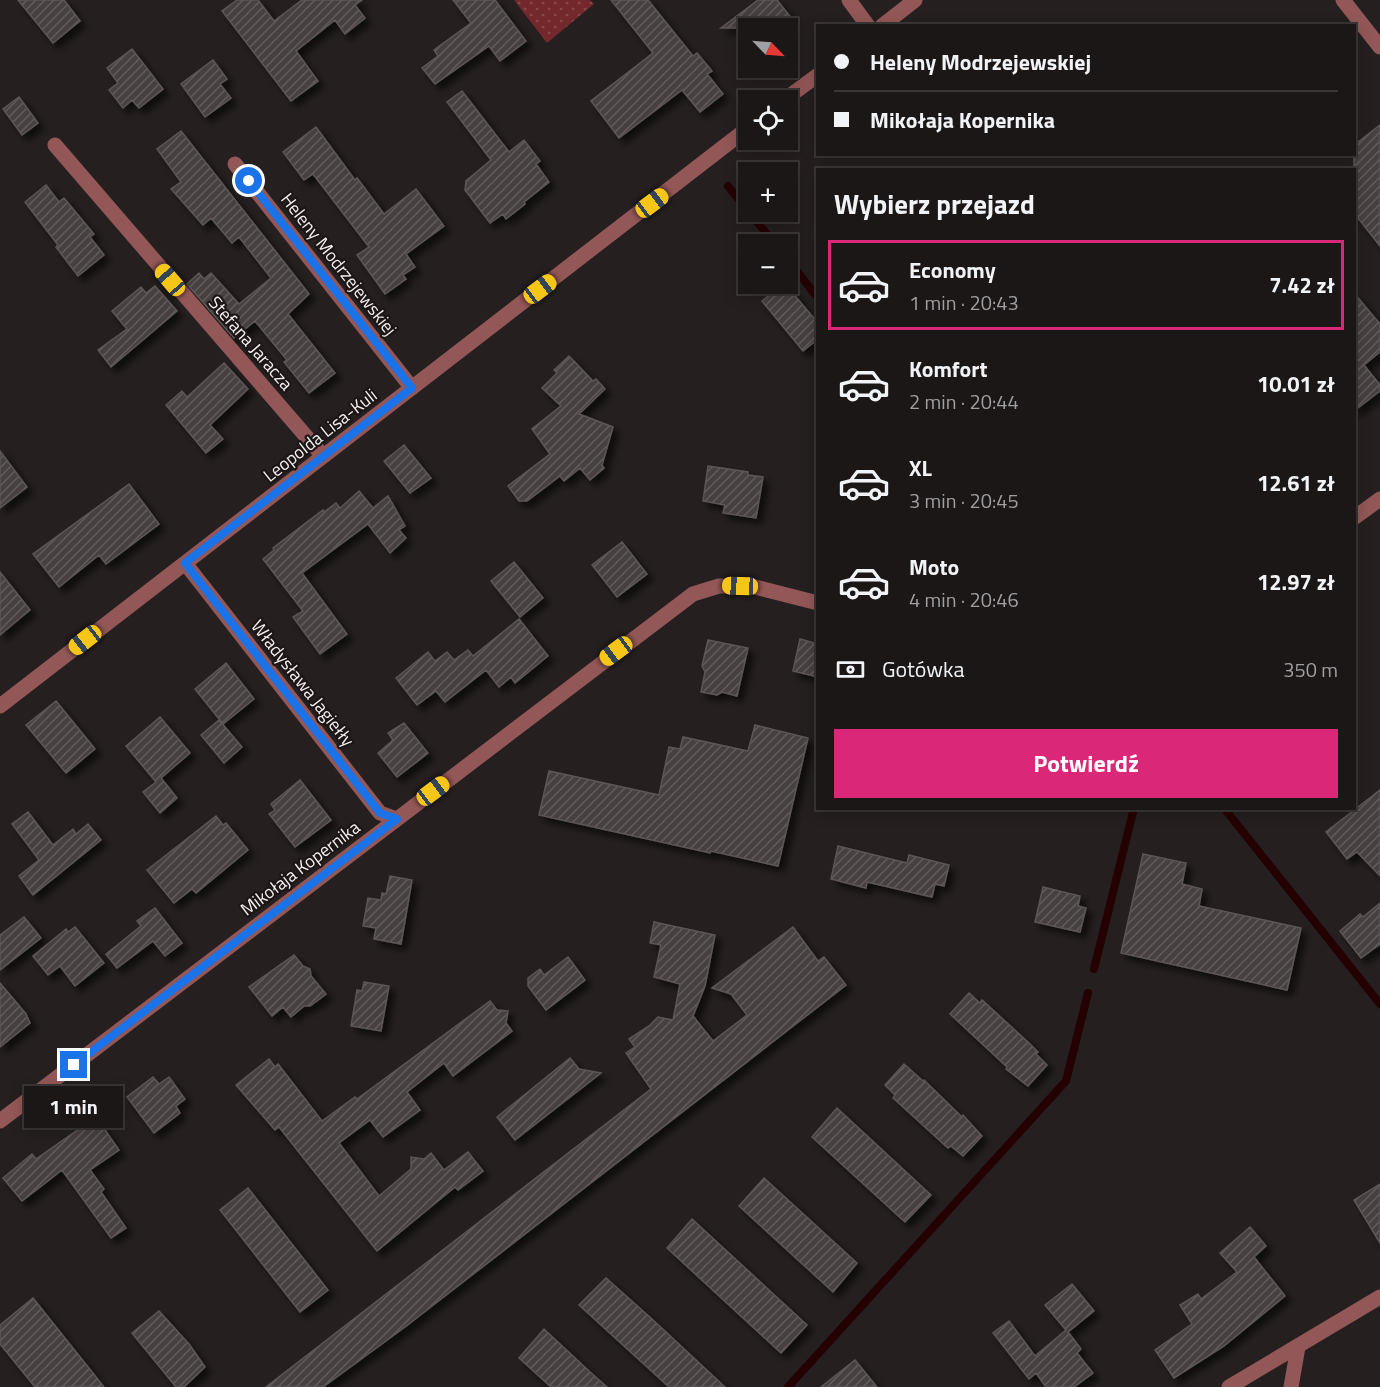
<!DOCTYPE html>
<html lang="pl">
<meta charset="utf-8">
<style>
:root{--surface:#1c1717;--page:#252020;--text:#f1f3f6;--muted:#a09fa1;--line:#3a3636;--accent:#db2777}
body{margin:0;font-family:"Titillium Web",sans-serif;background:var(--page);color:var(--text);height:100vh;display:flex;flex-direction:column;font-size:22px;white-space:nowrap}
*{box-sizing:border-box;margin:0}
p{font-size:20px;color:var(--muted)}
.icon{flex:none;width:33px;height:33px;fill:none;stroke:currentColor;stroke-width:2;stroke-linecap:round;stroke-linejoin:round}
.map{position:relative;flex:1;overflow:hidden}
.sheet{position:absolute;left:816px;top:168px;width:540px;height:642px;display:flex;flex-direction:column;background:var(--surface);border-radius:0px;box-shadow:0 3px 15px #0003,0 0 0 2px var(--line)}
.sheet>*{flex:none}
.guide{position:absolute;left:816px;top:24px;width:540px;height:132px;border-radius:0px;box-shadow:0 3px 15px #0003,0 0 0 2px var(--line);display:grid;align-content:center;height:132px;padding:0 18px;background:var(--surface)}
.needle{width:39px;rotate:115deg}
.fabs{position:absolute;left:738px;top:18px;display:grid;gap:12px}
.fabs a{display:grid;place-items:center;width:60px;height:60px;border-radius:0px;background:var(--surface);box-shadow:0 3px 15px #0003,0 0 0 2px var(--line);font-size:30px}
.end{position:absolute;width:27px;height:27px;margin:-14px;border:8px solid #1a73e8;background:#fff;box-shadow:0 0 0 3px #fff}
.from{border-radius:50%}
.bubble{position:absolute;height:42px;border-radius:0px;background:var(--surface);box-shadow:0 3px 15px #0003,0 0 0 2px var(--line);font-size:20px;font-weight:700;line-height:42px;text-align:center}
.car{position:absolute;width:18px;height:36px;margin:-18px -9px;border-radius:8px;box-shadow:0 0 4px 2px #0007;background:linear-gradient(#f5c518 24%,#345 0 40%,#f5c518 0 76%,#345 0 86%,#f5c518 0)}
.guide b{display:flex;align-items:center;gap:21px;height:57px;font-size:22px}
.guide b+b{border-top:2px solid var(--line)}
.guide i{width:15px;height:15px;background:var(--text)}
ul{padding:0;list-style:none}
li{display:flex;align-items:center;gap:18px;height:90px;margin:0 12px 9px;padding:0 6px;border:3px solid transparent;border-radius:0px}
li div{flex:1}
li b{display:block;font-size:22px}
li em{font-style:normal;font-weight:700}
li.current{border-color:var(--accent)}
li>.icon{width:54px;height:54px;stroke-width:1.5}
h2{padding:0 18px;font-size:27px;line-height:72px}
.pay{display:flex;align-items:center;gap:15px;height:66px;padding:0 18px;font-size:22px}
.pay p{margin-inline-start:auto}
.button{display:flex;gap:12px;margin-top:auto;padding:12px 18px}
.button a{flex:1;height:69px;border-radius:0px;background:var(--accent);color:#fff;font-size:24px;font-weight:700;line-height:69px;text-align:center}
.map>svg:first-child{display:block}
.grass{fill:url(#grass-dots)}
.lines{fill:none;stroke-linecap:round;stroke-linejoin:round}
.stream{stroke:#250003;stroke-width:8}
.building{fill:url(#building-hatch);stroke:#5d5656;stroke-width:1.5;filter:url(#shadow)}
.minor{stroke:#935757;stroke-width:15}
.route{stroke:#1a73e8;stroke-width:8}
.labels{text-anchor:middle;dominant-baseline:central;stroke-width:4.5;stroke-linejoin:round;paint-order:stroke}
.street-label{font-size:18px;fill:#f5f0f0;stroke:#1c1616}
</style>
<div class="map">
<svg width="1380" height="1387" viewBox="0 0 1380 1387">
<defs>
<pattern id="grass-dots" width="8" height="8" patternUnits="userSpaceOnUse" patternTransform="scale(1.5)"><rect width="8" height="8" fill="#73282c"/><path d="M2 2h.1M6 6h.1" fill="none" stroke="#88484b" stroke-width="1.8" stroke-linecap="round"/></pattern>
<pattern id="building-hatch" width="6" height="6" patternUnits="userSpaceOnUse" patternTransform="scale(1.5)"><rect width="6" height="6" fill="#474040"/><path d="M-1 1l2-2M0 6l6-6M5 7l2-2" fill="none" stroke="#625c5c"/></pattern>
<filter id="shadow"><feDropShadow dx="5.5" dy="5.5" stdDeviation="3" flood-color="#0009"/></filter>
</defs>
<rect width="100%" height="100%" fill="#251f1f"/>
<!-- grass -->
<path class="grass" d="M 514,0 L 590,0 L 594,4 L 547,43 Z"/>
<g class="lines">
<!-- stream -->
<path class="stream" d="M 728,186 L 748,211
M 749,212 L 775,244
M 788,260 L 818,298
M 1224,808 L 1380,1004
M 1094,969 L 1134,808
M 788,1387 L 1066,1081 L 1088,993"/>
</g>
<!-- building -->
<path class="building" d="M 18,0 L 64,0 L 80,21 L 53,43 Z
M 237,0 L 258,0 L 274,21 L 302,0 L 362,0 L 355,5 L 365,18 L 345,34 L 335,20 L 296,51 L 318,81 L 291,101 L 222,11 Z
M 453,0 L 495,0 L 526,41 L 500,61 L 489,46 L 435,84 L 422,68 L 438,56 L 434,50 L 471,23 Z
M 611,0 L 648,0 L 693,56 L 697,53 L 712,71 L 707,74 L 723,94 L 700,112 L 682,90 L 619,138 L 591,101 L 653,53 Z
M 758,0 L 777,0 L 793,20 L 782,28 L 721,28 Z
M 132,49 L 163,89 L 139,108 L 132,100 L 123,108 L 109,90 L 118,83 L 107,68 Z
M 213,60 L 227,79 L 220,84 L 231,98 L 205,117 L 181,84 Z
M 462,91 L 509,152 L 524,140 L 540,161 L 536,164 L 549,182 L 524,202 L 525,204 L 506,219 L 503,214 L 490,223 L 465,190 L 466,181 L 491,160 L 447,102 Z
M 19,97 L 38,123 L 22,135 L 3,109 Z
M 1380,125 L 1380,246 L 1354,213 L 1354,145 Z
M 316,127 L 355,180 L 357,178 L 384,214 L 416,189 L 444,226 L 406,254 L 415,267 L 403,275 L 406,279 L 385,294 L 357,255 L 369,247 L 313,174 L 304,180 L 283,152 Z
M 181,131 L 309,294 L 288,314 L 335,373 L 309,393 L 284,362 L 287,360 L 255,321 L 234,338 L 187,284 L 199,273 L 204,279 L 211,273 L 239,304 L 271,278 L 239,237 L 232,243 L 211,218 L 203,225 L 171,189 L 181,182 L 157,149 Z
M 46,185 L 59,202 L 64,198 L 94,234 L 90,237 L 104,255 L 78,276 L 56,247 L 58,245 L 25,202 Z
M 783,284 L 785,284 L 818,323 L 818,339 L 803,351 L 762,301 Z
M 155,286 L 177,311 L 111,367 L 98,350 L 127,329 L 112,311 L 141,287 L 146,293 Z
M 1354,293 L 1380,324 L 1380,352 L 1364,365 L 1380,385 L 1380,391 L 1354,411 Z
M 569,356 L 593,381 L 596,379 L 605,389 L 579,414 L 613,427 L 602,465 L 604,468 L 590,480 L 580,468 L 564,481 L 560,476 L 527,501 L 519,501 L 508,486 L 550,454 L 532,429 L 561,406 L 542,388 L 557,373 L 554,370 Z
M 224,363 L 248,389 L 210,425 L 223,439 L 206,453 L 166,405 L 182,391 L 187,397 Z
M 404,445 L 431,478 L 410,493 L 384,461 Z
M 0,451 L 27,487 L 0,508 Z
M 708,466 L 748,472 L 748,475 L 763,477 L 756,518 L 723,513 L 725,505 L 703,501 Z
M 129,484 L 159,524 L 106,564 L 99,555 L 59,587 L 33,554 Z
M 359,491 L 373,508 L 388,496 L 405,526 L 399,530 L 406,538 L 390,553 L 368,524 L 302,573 L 347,634 L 320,654 L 293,617 L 303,611 L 263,559 L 274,550 L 273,548 L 323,510 L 324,512 L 336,503 L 340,508 Z
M 622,542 L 647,574 L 617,597 L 592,565 Z
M 514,562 L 543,598 L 520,617 L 491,581 Z
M 0,572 L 30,610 L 0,635 Z
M 519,619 L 548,656 L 515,683 L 511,677 L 499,687 L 486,670 L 445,702 L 436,691 L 417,705 L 396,678 L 428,652 L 435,661 L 447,652 L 454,660 L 468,650 L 473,656 Z
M 800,639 L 818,644 L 818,677 L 793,671 Z
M 708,640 L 748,648 L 737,696 L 722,692 L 717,695 L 701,692 L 705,672 L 702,666 Z
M 226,663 L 254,699 L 223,724 L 195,689 Z
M 56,701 L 95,749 L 66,773 L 26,725 Z
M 160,717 L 190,753 L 161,778 L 177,798 L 160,813 L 143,792 L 156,782 L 126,746 Z
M 219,720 L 242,747 L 224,763 L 201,735 Z
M 404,723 L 428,753 L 397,777 L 378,753 L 393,740 L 388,733 Z
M 755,725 L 808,738 L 778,866 L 711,851 L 710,853 L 539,815 L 549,771 L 659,795 L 669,747 L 680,749 L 683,737 L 748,751 Z
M 300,780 L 331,820 L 295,847 L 269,814 L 275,810 L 271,804 Z
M 1380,790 L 1380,876 L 1357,852 L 1347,859 L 1326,832 Z
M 28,812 L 53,845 L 73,829 L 76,834 L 88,824 L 101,840 L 33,895 L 19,876 L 39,860 L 12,824 Z
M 216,816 L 223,825 L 226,823 L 248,850 L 196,893 L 192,889 L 174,903 L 147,870 Z
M 838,846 L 907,863 L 909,855 L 949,865 L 944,886 L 935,884 L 932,897 L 867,882 L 866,888 L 831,879 Z
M 1143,854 L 1186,863 L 1182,884 L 1202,889 L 1199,906 L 1301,928 L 1287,990 L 1121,953 Z
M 390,876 L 412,880 L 401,944 L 374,939 L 376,928 L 363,926 L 368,898 L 381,900 L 382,893 L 386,894 Z
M 1043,887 L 1080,896 L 1078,906 L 1086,908 L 1080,932 L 1035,922 Z
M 1380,903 L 1380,944 L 1361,958 L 1340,931 L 1360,914 L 1363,917 Z
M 155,908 L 182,943 L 165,956 L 153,941 L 117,968 L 106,954 L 141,926 L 137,921 Z
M 24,917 L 41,938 L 0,970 L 0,935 Z
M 654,922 L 715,935 L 705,986 L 693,1016 L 713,1041 L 747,1015 L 731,994 L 712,988 L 793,927 L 818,961 L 824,957 L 846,985 L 405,1327 L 323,1387 L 266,1387 L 651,1089 L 626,1053 L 635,1047 L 629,1039 L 649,1026 L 658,1017 L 673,1020 L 680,984 L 654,977 L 661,945 L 650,943 Z
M 75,927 L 104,963 L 75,986 L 60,966 L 48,975 L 33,956 L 66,929 L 68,932 Z
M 294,955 L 303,966 L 310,969 L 311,976 L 326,994 L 310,1006 L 304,1006 L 291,1017 L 283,1007 L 272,1016 L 249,987 Z
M 568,957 L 585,980 L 546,1010 L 528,986 L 528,978 L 540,969 L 544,975 Z
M 364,982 L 389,986 L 381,1031 L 351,1026 L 357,990 L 362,991 Z
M 0,983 L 26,1014 L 30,1023 L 0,1047 Z
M 969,993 L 980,1003 L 982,1000 L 1028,1042 L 1038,1052 L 1036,1054 L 1047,1065 L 1028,1086 L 1006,1069 L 1007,1067 L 950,1014 Z
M 490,1001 L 497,1010 L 508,1011 L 506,1023 L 512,1031 L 453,1076 L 444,1063 L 407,1092 L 420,1110 L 383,1137 L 370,1120 L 339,1143 L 379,1196 L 411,1169 L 411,1157 L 424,1159 L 431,1153 L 444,1170 L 468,1152 L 483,1171 L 458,1190 L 455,1187 L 377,1251 L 279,1127 L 275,1130 L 236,1085 L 269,1059 L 275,1067 L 278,1064 L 322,1121 L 355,1097 L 357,1099 Z
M 570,1058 L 579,1069 L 601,1073 L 515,1140 L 497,1117 Z
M 904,1064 L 923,1081 L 924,1080 L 962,1117 L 963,1115 L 982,1136 L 963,1156 L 951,1146 L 948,1148 L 893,1098 L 895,1095 L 885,1085 Z
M 153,1077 L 159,1084 L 169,1077 L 185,1099 L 176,1106 L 180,1113 L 154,1133 L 127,1097 Z
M 837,1108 L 931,1195 L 905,1222 L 812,1137 Z
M 96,1117 L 119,1150 L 90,1170 L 104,1189 L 101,1192 L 126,1228 L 111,1238 L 62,1170 L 22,1201 L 3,1178 L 32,1154 L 36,1159 Z
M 764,1178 L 857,1263 L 833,1292 L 739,1206 Z
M 1380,1184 L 1380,1243 L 1354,1200 Z
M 248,1188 L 328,1290 L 300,1312 L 220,1210 Z
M 692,1219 L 807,1325 L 781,1353 L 667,1248 Z
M 1250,1227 L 1266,1246 L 1254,1257 L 1285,1296 L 1224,1346 L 1174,1378 L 1155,1350 L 1192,1324 L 1180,1305 L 1198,1294 L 1201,1299 L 1237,1272 L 1220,1253 Z
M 606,1278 L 652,1319 L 725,1387 L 669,1387 L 579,1305 Z
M 1072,1284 L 1094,1311 L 1068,1332 L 1081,1349 L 1077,1353 L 1093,1373 L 1074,1387 L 1046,1387 L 1036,1373 L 1029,1379 L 993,1333 L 1009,1321 L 1035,1356 L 1066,1330 L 1045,1305 Z
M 33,1298 L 104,1387 L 35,1387 L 0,1344 L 0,1325 Z
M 159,1311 L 189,1344 L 205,1367 L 184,1387 L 176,1387 L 132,1333 Z
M 544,1329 L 589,1371 L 607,1387 L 551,1387 L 519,1358 Z
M 855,1360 L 877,1387 L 821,1387 Z"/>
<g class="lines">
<!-- minor -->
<path class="minor" d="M 849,0 L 868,26
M 1343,0 L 1380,47
M 882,26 L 915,0
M 784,100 L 818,75
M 55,145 L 323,456
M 235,164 L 412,388
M 1354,518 L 1380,499
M 185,563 L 380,813 L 397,819
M 0,706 L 748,128
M 0,1121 L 693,594 L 719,586 L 751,586 L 818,603
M 1229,1387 L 1380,1297
M 1291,1387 L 1298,1347"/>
</g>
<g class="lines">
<!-- route -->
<path class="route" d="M 74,1065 L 397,819 L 380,813 L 185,563 L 412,388 L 249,181"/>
</g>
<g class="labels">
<!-- street labels -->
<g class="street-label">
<text transform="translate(339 264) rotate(52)">Heleny Modrzejewskiej</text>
<text transform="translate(251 343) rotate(49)">Stefana Jaracza</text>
<text transform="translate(320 435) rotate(-38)">Leopolda Lisa-Kuli</text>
<text transform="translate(303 683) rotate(52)">Władysława Jagiełły</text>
<text transform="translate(300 868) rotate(-37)">Mikołaja Kopernika</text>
</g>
</g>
</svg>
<div class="fabs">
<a><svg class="needle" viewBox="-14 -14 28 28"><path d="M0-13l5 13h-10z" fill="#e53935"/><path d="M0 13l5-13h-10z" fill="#a09fa1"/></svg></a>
<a><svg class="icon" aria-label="locate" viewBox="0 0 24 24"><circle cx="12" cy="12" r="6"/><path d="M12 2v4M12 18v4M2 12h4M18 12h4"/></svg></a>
<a>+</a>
<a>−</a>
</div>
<i class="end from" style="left:249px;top:181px"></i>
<i class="end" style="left:74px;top:1065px"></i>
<div class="bubble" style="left:24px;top:1086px;width:99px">1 min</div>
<i class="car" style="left:652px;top:203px;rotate:53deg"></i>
<i class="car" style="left:170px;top:280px;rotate:319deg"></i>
<i class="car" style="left:540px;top:289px;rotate:53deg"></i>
<i class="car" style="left:740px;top:586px;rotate:272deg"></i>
<i class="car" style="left:85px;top:640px;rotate:232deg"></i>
<i class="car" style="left:616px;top:651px;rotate:233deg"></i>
<i class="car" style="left:433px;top:791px;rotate:53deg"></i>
<div class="guide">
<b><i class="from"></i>Heleny Modrzejewskiej</b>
<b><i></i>Mikołaja Kopernika</b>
</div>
<section class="sheet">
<h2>Wybierz przejazd</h2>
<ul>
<li class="current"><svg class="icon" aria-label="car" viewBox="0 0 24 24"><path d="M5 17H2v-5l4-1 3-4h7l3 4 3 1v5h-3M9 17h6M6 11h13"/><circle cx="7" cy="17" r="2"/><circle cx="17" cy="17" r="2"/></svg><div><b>Economy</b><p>1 min · 20:43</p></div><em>7.42 zł</em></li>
<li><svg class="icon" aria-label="car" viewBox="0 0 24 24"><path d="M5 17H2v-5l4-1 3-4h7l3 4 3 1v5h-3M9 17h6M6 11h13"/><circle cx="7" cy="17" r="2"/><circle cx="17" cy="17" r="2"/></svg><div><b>Komfort</b><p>2 min · 20:44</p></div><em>10.01 zł</em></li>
<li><svg class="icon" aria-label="car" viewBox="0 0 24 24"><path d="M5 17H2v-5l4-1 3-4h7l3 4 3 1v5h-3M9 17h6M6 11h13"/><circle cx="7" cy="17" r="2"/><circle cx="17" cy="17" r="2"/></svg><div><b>XL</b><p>3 min · 20:45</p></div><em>12.61 zł</em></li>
<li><svg class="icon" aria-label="car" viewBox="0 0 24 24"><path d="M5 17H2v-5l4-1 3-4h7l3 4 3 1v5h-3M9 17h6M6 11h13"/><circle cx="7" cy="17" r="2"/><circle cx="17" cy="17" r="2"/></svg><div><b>Moto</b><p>4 min · 20:46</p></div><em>12.97 zł</em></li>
</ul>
<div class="pay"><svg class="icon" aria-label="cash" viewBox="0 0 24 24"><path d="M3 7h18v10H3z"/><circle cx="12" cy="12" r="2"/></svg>Gotówka<p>350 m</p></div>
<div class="button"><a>Potwierdź</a></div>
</section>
</div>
